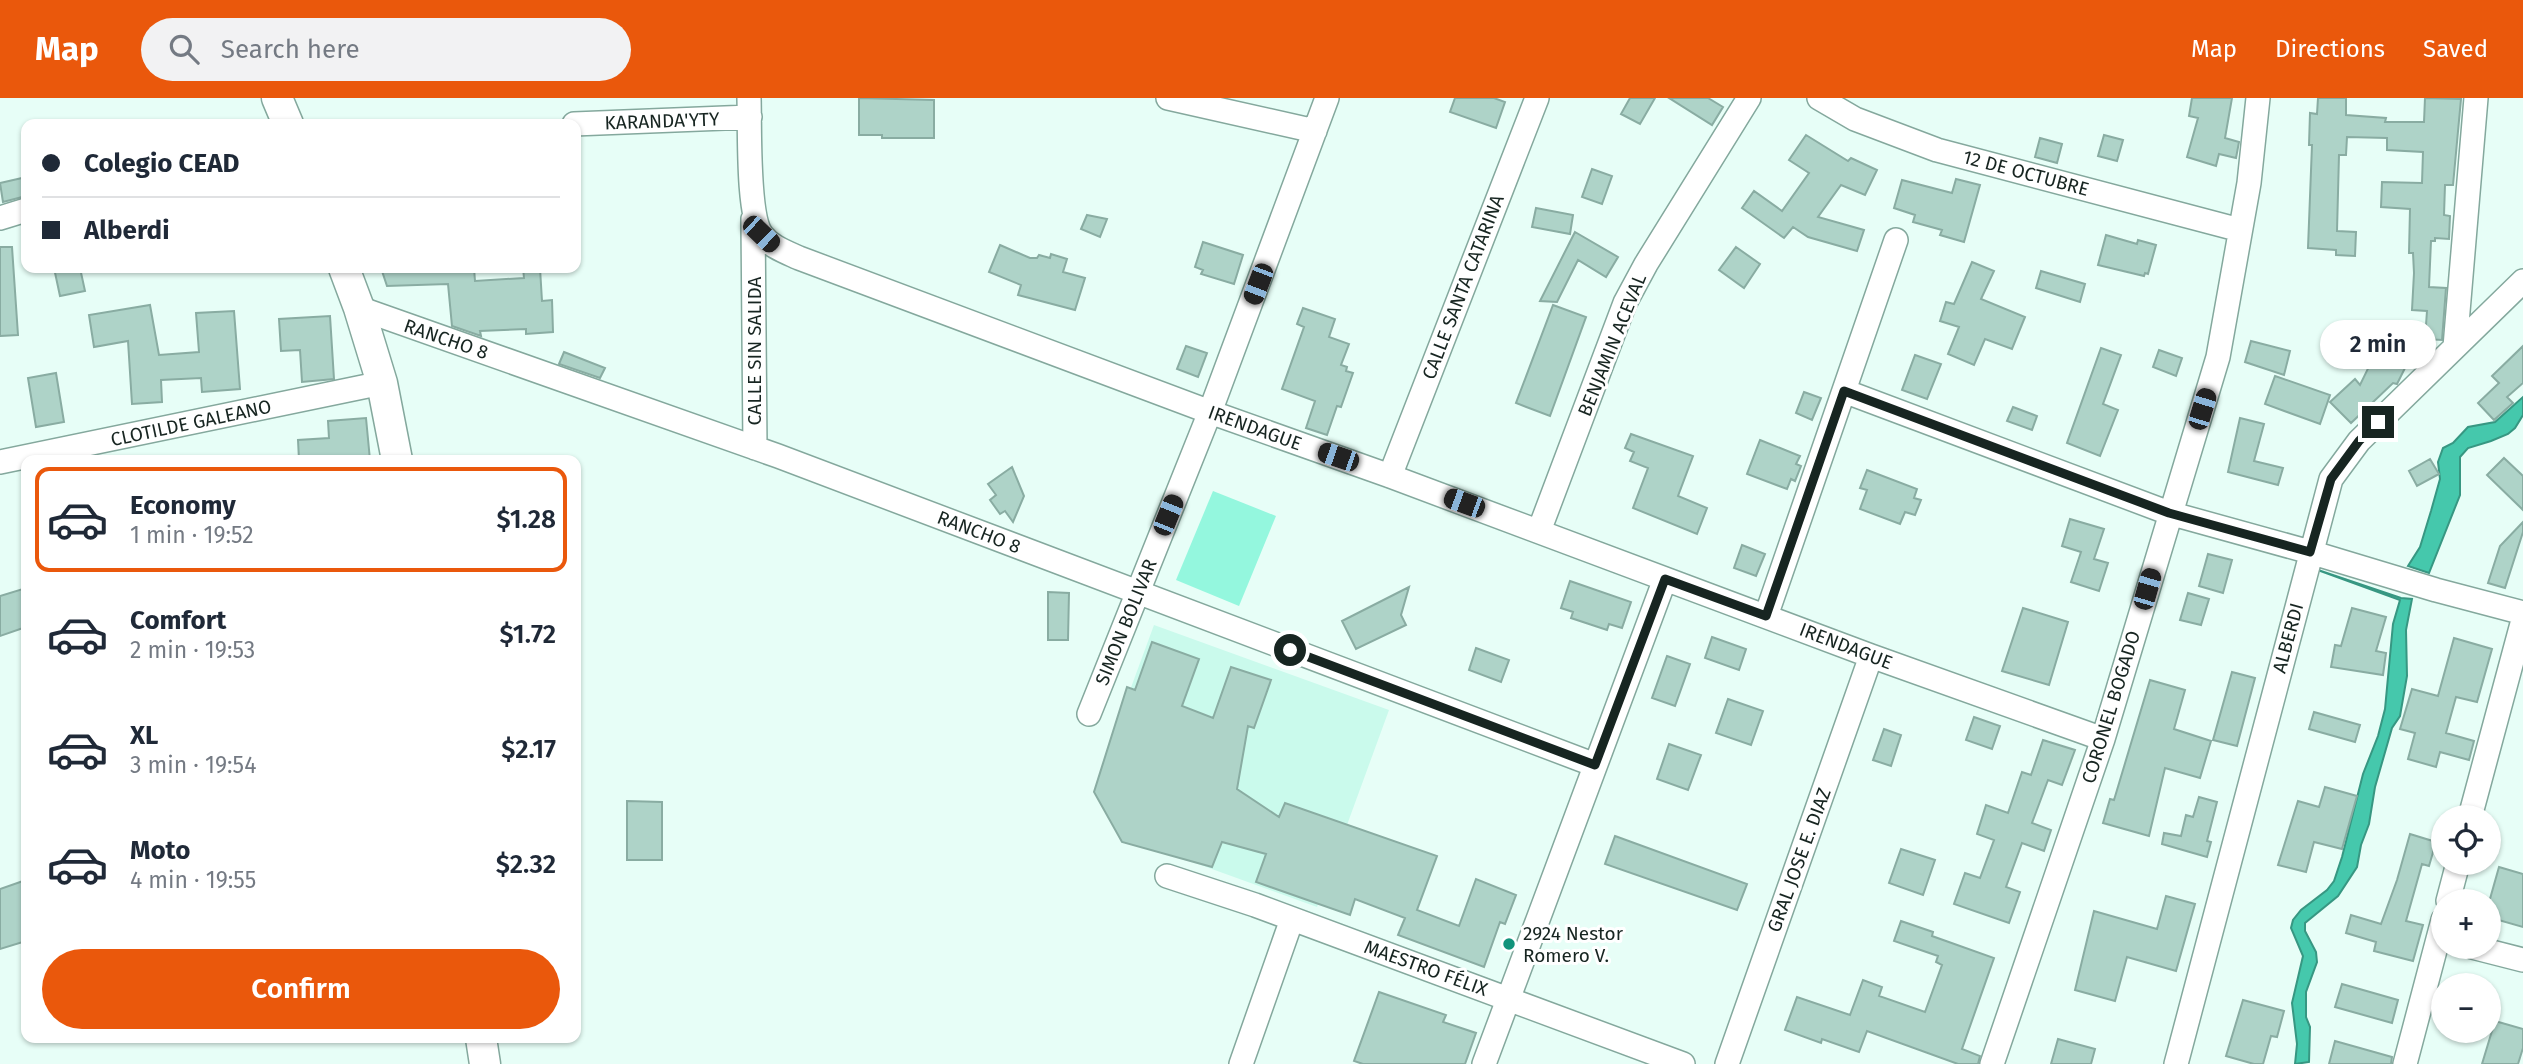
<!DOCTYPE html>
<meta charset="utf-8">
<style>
:root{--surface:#fff;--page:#f2f2f3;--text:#1f2937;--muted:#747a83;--line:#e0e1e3;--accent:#ea580c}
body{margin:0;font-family:"Fira Sans",sans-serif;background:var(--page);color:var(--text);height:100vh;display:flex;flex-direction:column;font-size:26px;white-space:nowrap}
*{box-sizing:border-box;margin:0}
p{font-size:23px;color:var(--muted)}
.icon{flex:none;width:38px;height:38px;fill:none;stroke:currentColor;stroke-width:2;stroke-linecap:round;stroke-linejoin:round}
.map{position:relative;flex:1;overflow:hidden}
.side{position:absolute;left:21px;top:357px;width:560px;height:588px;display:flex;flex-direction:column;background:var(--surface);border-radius:14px;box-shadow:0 2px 5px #0004}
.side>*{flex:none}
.banner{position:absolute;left:21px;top:21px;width:560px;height:154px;border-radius:14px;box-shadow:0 2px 5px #0004;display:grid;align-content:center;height:154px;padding:0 21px;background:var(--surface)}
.controls{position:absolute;left:2431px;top:707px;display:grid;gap:14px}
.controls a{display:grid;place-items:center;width:70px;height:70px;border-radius:50%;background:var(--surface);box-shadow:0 2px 5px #0004;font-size:35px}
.end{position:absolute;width:32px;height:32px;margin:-16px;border:9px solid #172521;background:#fff;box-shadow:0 0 0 4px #fff}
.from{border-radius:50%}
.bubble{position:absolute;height:49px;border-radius:24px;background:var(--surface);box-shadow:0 2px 5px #0004;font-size:23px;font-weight:600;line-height:49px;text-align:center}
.car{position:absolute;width:21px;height:42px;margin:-21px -10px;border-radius:9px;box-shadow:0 0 5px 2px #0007;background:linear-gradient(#222 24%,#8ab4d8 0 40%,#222 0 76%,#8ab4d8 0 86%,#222 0)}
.banner b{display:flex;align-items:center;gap:24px;height:66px;font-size:26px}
.banner b+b{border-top:2px solid var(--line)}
.banner i{width:18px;height:18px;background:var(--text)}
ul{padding:12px 0 0;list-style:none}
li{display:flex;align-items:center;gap:21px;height:105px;margin:0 14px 10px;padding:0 7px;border:4px solid transparent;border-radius:14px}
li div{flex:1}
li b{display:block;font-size:26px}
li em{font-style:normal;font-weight:600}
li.selected{border-color:var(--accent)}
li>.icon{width:63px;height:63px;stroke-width:1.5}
.cta{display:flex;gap:14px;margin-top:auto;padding:14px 21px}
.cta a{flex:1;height:80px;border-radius:42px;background:var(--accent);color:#fff;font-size:28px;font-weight:600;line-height:80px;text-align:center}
header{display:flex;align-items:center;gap:42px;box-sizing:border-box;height:98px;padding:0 35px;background:var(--accent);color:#fff}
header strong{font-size:33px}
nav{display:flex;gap:38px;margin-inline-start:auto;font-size:24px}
.search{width:490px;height:63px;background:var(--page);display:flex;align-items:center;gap:18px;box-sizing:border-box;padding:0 24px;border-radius:38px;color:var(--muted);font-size:26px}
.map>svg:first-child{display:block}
.built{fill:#cafaec}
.green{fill:#94f7de}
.water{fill:#45c8ac;stroke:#379782;stroke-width:2}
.building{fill:#aed3c8;stroke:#89aca2;stroke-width:2}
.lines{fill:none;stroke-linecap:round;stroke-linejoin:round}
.minor-casing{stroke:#84a89d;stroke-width:26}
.major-casing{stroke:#84a89d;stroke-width:33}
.minor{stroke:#fff;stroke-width:23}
.major{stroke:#fff;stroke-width:30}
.route{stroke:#172521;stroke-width:9}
.poi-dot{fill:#12937b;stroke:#fff;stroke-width:2.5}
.labels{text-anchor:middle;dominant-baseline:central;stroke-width:6;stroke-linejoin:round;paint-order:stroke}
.street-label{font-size:19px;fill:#172521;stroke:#fff}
.poi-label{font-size:19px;fill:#172521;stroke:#fff;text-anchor:start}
</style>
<header>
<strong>Map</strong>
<div class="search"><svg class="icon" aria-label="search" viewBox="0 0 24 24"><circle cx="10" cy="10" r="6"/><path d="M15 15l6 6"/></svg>Search here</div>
<nav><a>Map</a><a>Directions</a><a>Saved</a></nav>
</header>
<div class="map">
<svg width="2523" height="966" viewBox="0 0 2523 966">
<rect width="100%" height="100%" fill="#e7fef7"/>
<!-- built -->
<path class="built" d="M 1154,527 L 1389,612 L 1317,809 L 1118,737 L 1101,671 Z"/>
<!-- green -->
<path class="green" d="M 1213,393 L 1276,418 L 1239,508 L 1176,482 Z"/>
<!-- water -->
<path class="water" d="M 2523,299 L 2523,317 L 2515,330 L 2508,336 L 2491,343 L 2468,350 L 2460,359 L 2460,397 L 2429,475 L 2408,468 L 2420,449 L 2431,413 L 2440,381 L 2438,364 L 2443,350 L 2453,345 L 2468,329 L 2495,324 Z
M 2315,471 L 2401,500 L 2412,501 L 2406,532 L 2407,578 L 2400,618 L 2392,630 L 2375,689 L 2369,726 L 2361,747 L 2357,769 L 2338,798 L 2305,825 L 2305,833 L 2316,854 L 2317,864 L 2306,894 L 2306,919 L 2310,929 L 2309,964 L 2295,966 L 2297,946 L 2292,905 L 2303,858 L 2291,830 L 2293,822 L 2301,812 L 2327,792 L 2334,783 L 2342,759 L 2363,676 L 2378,638 L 2385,611 L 2393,526 L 2400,502 Z"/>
<!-- building -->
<path class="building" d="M 859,0 L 934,2 L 934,40 L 882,40 L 882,37 L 859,37 Z
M 1455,0 L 1494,0 L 1505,4 L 1496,30 L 1450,14 Z
M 1630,0 L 1655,0 L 1640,26 L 1621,16 Z
M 1669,0 L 1708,0 L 1723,9 L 1712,27 Z
M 2192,0 L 2232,0 L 2225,40 L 2239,44 L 2236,60 L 2219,56 L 2216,68 L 2187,59 L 2198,20 L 2189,18 Z
M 2318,0 L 2346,0 L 2346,17 L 2386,20 L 2385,24 L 2424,24 L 2425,0 L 2461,1 L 2453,87 L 2445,87 L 2444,117 L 2450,118 L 2449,141 L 2435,140 L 2435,143 L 2431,143 L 2429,189 L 2446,190 L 2442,242 L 2425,241 L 2427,213 L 2412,212 L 2414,175 L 2413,155 L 2409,155 L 2410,111 L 2381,109 L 2382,84 L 2422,85 L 2423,54 L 2387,52 L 2387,40 L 2347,39 L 2346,57 L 2339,57 L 2337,133 L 2356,134 L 2355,158 L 2336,157 L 2336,152 L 2308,150 L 2312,47 L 2309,47 L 2310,15 L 2317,16 Z
M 1806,37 L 1848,63 L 1851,60 L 1877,72 L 1865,97 L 1841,87 L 1818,119 L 1864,132 L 1857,153 L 1808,139 L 1793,129 L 1784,140 L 1742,110 L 1754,93 L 1782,113 L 1809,75 L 1789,62 Z
M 2104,37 L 2123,42 L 2117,63 L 2098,58 Z
M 2040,40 L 2062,46 L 2057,65 L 2035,59 Z
M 1592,71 L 1612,78 L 1602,106 L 1582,99 Z
M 22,80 L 26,98 L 3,104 L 0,85 Z
M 1956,81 L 1980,87 L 1964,144 L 1940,137 L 1942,132 L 1913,124 L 1915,117 L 1894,110 L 1902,82 L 1952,95 Z
M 1536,110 L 1573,117 L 1570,136 L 1532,129 Z
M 1087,117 L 1107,121 L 1100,139 L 1081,131 Z
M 1575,134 L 1618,159 L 1606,179 L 1578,162 L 1557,204 L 1540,203 Z
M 2106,137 L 2137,146 L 2138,142 L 2156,147 L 2148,176 L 2145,175 L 2144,178 L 2098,167 Z
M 1203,144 L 1243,157 L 1234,186 L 1201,176 L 1203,172 L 1195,169 Z
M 1000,147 L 1030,160 L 1037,160 L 1039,157 L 1050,160 L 1051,156 L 1067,161 L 1063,174 L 1085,180 L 1075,212 L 1018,197 L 1021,187 L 989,174 Z
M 0,149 L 12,149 L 18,237 L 0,238 Z
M 1736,149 L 1760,166 L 1744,190 L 1719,172 Z
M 1972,164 L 1994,173 L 1981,201 L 2025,219 L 2012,251 L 1985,241 L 1974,267 L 1948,256 L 1959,229 L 1940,223 L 1946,204 L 1954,206 Z
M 54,170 L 80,170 L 85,193 L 60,198 Z
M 381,170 L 474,170 L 475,183 L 524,180 L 523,170 L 540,170 L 542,203 L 552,202 L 553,234 L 526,236 L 526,231 L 480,233 L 481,238 L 452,228 L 448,186 L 387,188 Z
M 2041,173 L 2085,186 L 2080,204 L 2036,190 Z
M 150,207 L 159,257 L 199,254 L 196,215 L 234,213 L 240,291 L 202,294 L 201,280 L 161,282 L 162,304 L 132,306 L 128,243 L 94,249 L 89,217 Z
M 1553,207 L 1586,219 L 1550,318 L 1516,305 Z
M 1303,210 L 1335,221 L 1329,239 L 1349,246 L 1341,267 L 1347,269 L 1346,273 L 1353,275 L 1341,309 L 1337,308 L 1327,337 L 1306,330 L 1315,303 L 1282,291 L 1304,229 L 1297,226 Z
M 330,218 L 334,281 L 302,284 L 300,252 L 281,253 L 279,221 Z
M 2251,243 L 2290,253 L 2284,277 L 2245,264 Z
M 2398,244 L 2414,252 L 2397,286 L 2393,285 L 2351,325 L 2330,304 L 2355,281 L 2360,287 L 2379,248 L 2393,255 Z
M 1186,248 L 1207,255 L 1198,279 L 1177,271 Z
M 2523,248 L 2523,285 L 2507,299 L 2513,305 L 2494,322 L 2478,305 L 2499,285 L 2492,278 Z
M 2101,250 L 2121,257 L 2103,306 L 2118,312 L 2100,358 L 2067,345 Z
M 2159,252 L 2182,260 L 2176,278 L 2153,269 Z
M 564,254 L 605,270 L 600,280 L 559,266 Z
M 1915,257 L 1941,266 L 1927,301 L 1902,292 Z
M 56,275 L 64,324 L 36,329 L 28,280 Z
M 2275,278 L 2330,297 L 2320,326 L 2265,306 Z
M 1804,294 L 1821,300 L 1812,322 L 1796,315 Z
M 2013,309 L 2037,318 L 2032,332 L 2007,323 Z
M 366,320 L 370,362 L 299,362 L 298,342 L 329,340 L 328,323 Z
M 2240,320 L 2264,326 L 2254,363 L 2283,370 L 2278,387 L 2228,374 Z
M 1631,336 L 1693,358 L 1678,398 L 1707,410 L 1697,436 L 1633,410 L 1648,370 L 1630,363 L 1634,354 L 1625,350 Z
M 1760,342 L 1800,358 L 1796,366 L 1801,368 L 1795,383 L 1791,381 L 1787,391 L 1747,376 Z
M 2504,360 L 2523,378 L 2523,412 L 2487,377 Z
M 2430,361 L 2439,376 L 2417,388 L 2409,373 Z
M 1012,369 L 1024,398 L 1013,424 L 1005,413 L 1000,416 L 990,402 L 996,397 L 988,386 Z
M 1867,372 L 1917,391 L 1914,400 L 1921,402 L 1915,417 L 1905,414 L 1900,426 L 1860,411 L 1867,392 L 1860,390 Z
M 2070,421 L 2104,431 L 2094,461 L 2108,465 L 2099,493 L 2071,484 L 2081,454 L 2062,448 Z
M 2523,424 L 2523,434 L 2505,490 L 2488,485 L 2500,448 Z
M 1742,447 L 1765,456 L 1756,478 L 1734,470 Z
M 2208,456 L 2232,462 L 2223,495 L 2199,488 Z
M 1570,483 L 1631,504 L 1622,530 L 1609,526 L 1607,532 L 1571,520 L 1573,514 L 1561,510 Z
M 1409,489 L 1401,517 L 1406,527 L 1356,551 L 1342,523 Z
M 26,490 L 26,529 L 0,538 L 0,498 Z
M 1048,494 L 1069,495 L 1068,542 L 1048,542 Z
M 2188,495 L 2209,501 L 2201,527 L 2180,522 Z
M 2023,510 L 2068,524 L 2049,587 L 2002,573 Z
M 2352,510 L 2386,519 L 2376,553 L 2386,555 L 2383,577 L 2331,569 L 2335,547 L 2341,548 Z
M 1712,539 L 1746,551 L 1739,572 L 1705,560 Z
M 2454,540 L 2492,551 L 2477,604 L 2456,599 L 2446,635 L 2474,643 L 2469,662 L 2440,654 L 2436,669 L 2408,661 L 2415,635 L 2400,631 L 2412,591 L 2438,598 Z
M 1152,544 L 1199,561 L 1182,608 L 1213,620 L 1231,569 L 1271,582 L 1254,630 L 1248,628 L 1237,691 L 1279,719 L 1285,705 L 1437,758 L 1417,812 L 1459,828 L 1476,781 L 1516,797 L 1505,826 L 1500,824 L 1484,869 L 1398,837 L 1405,820 L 1355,801 L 1350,817 L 1256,784 L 1266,756 L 1222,744 L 1212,769 L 1122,744 L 1094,694 L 1127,589 L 1135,592 Z
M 1476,550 L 1509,562 L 1501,584 L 1469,572 Z
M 1667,558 L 1690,566 L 1675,608 L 1652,600 Z
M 2232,574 L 2255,580 L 2237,648 L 2213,642 Z
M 2150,582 L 2185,592 L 2174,631 L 2211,643 L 2200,680 L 2165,670 L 2149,738 L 2103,725 L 2110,701 L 2114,702 Z
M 1728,601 L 1763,613 L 1751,647 L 1716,635 Z
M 2314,614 L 2360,627 L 2355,644 L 2309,631 Z
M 1974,619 L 2000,628 L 1992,651 L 1966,642 Z
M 1884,631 L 1901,637 L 1891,668 L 1873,662 Z
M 2043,642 L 2075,652 L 2062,687 L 2048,682 L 2032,725 L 2051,732 L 2044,753 L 2022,745 L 2006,789 L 2020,794 L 2009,825 L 1954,806 L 1965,775 L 1980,780 L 1994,742 L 1977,736 L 1986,707 L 2008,715 L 2022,674 L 2031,677 Z
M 1669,646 L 1701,657 L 1688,692 L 1657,681 Z
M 2325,689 L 2357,698 L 2342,751 L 2314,744 L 2306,774 L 2278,767 L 2298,703 L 2319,709 Z
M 2199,699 L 2217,704 L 2207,743 L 2211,744 L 2207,759 L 2162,746 L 2164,735 L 2181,738 L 2186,717 L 2193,719 Z
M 627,703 L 662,704 L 662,762 L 627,762 Z
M 2410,736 L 2436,744 L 2429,768 L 2422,766 L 2406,823 L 2423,827 L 2413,863 L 2374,853 L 2376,844 L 2346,835 L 2351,817 L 2381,826 L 2397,782 Z
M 1615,738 L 1747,786 L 1737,812 L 1605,766 Z
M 1901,751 L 1935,762 L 1923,797 L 1889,785 Z
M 2499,769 L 2523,776 L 2523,829 L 2488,819 L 2488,808 Z
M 26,782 L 26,843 L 0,851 L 0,791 Z
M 2166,798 L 2195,806 L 2176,873 L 2127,859 L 2115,903 L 2075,892 L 2094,813 L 2157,831 Z
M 1901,823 L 1933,834 L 1932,838 L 1994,860 L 1962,951 L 1980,958 L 1978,966 L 1958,966 L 1867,933 L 1859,954 L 1822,941 L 1821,945 L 1785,932 L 1797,899 L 1850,917 L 1863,882 L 1882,889 L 1879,898 L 1925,914 L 1942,867 L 1936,864 L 1938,858 L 1894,843 Z
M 2342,886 L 2398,902 L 2392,925 L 2335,909 Z
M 1379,894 L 1446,917 L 1443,924 L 1476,935 L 1465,966 L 1363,966 L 1354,963 Z
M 2243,902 L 2284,913 L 2277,939 L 2271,938 L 2263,966 L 2254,966 L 2226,958 Z
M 2495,923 L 2523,931 L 2523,950 L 2518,966 L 2482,966 Z
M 2058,941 L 2095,951 L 2091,966 L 2051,966 Z
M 2335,943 L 2392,959 L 2391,966 L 2329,966 Z"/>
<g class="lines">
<!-- minor casing -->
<g class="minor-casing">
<path id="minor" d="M 749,0 C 750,28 747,118 762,137 C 771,149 786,154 799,160 L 1210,314 L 1390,378 L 1871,558 L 2103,641
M 1168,0 L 1315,33
M 1819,0 L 1855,21 L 1937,52 L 2240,132
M 574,26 L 750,19
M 0,120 L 26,112
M 753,121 L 755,350
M 359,210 L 778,358 L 1595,667
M 2455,249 L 2476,0
M 1844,293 L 2169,415 L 2310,454 L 2436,492 L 2523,515
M 0,364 L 382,285
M 1390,378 L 1537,0
M 1539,433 L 1625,205 L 1646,166 L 1749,0
M 1766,518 L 1896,142
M 1089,616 L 1210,314 L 1327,0
M 2470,719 L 2523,522
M 1167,778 L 1255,807 L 1683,966
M 2448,803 L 2458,765
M 2472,849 L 2523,862
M 1241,966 L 1292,821
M 1484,966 L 1665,481
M 1727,966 L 1871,558
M 1992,966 L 2103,641 L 2218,259 L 2249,85 L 2258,0
M 2176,966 L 2331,381 L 2359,343 L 2523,183
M 2405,966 L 2443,822"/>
</g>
<!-- major casing -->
<g class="major-casing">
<path id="major" d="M 277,0 L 288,26
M 344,170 L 359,210 L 382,285 L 397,362
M 481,940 L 485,966"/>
</g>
<!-- minor -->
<use href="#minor" class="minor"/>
<!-- major -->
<use href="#major" class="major"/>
</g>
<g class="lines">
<!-- route -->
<path class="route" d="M 1290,552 L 1595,667 L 1665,481 L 1766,518 L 1844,293 L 2169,415 L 2310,454 L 2331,381 L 2359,343 L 2378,324"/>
</g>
<!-- markers -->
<circle class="poi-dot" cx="1509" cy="846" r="7"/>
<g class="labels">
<!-- street labels -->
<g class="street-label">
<text transform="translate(662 23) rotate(-2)">KARANDA'YTY</text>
<text transform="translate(2026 75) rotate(15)">12 DE OCTUBRE</text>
<text transform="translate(1463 189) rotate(-69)">CALLE SANTA CATARINA</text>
<text transform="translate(446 241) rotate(19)">RANCHO 8</text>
<text transform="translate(1612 247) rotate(-68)">BENJAMIN ACEVAL</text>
<text transform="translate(754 253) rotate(-90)">CALLE SIN SALIDA</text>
<text transform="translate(191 325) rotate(-12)">CLOTILDE GALEANO</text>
<text transform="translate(1255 330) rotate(20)">IRENDAGUE</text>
<text transform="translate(979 434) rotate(21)">RANCHO 8</text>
<text transform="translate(1126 524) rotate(-68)">SIMON BOLIVAR</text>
<text transform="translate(2288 540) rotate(-75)">ALBERDI</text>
<text transform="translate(1846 548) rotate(21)">IRENDAGUE</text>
<text transform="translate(2111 609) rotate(-73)">CORONEL BOGADO</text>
<text transform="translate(1799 762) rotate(-70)">GRAL JOSE E. DIAZ</text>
<text transform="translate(1426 870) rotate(20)">MAESTRO FÉLIX</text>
</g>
<!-- poi labels -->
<g class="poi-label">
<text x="1523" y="835">2924 Nestor<tspan x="1523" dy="22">Romero V.</tspan></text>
</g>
</g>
</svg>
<div class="controls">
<a><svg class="icon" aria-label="locate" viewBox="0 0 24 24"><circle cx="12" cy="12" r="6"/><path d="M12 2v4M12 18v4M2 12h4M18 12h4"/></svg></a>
<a>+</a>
<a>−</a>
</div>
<i class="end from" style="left:1290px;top:552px"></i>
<i class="end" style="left:2378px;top:324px"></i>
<div class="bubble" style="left:2320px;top:222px;width:116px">2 min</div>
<i class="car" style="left:761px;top:136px;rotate:134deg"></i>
<i class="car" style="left:1258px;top:186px;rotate:201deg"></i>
<i class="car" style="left:2202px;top:311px;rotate:17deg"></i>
<i class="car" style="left:1338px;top:359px;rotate:289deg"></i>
<i class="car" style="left:1464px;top:405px;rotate:290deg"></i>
<i class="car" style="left:1168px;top:417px;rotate:22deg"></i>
<i class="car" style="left:2147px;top:491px;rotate:16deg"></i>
<div class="banner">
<b><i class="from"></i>Colegio CEAD</b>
<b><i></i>Alberdi</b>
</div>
<section class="side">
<ul>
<li class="selected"><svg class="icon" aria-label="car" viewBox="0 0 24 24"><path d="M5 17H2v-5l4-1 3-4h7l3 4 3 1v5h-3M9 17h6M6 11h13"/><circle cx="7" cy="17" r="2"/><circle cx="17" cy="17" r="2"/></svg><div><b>Economy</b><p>1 min · 19:52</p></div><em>$1.28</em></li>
<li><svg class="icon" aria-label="car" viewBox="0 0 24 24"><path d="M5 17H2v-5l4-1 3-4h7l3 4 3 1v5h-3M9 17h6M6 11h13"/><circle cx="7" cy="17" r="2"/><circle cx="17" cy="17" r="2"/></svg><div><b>Comfort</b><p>2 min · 19:53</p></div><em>$1.72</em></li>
<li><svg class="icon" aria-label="car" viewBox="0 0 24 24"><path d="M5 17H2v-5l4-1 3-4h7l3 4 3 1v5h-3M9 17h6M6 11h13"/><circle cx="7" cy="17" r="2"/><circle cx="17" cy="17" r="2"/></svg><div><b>XL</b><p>3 min · 19:54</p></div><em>$2.17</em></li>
<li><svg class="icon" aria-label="car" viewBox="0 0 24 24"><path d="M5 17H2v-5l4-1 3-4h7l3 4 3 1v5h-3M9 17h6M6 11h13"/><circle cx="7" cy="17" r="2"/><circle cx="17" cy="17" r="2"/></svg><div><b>Moto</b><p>4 min · 19:55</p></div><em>$2.32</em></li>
</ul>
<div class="cta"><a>Confirm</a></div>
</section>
</div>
